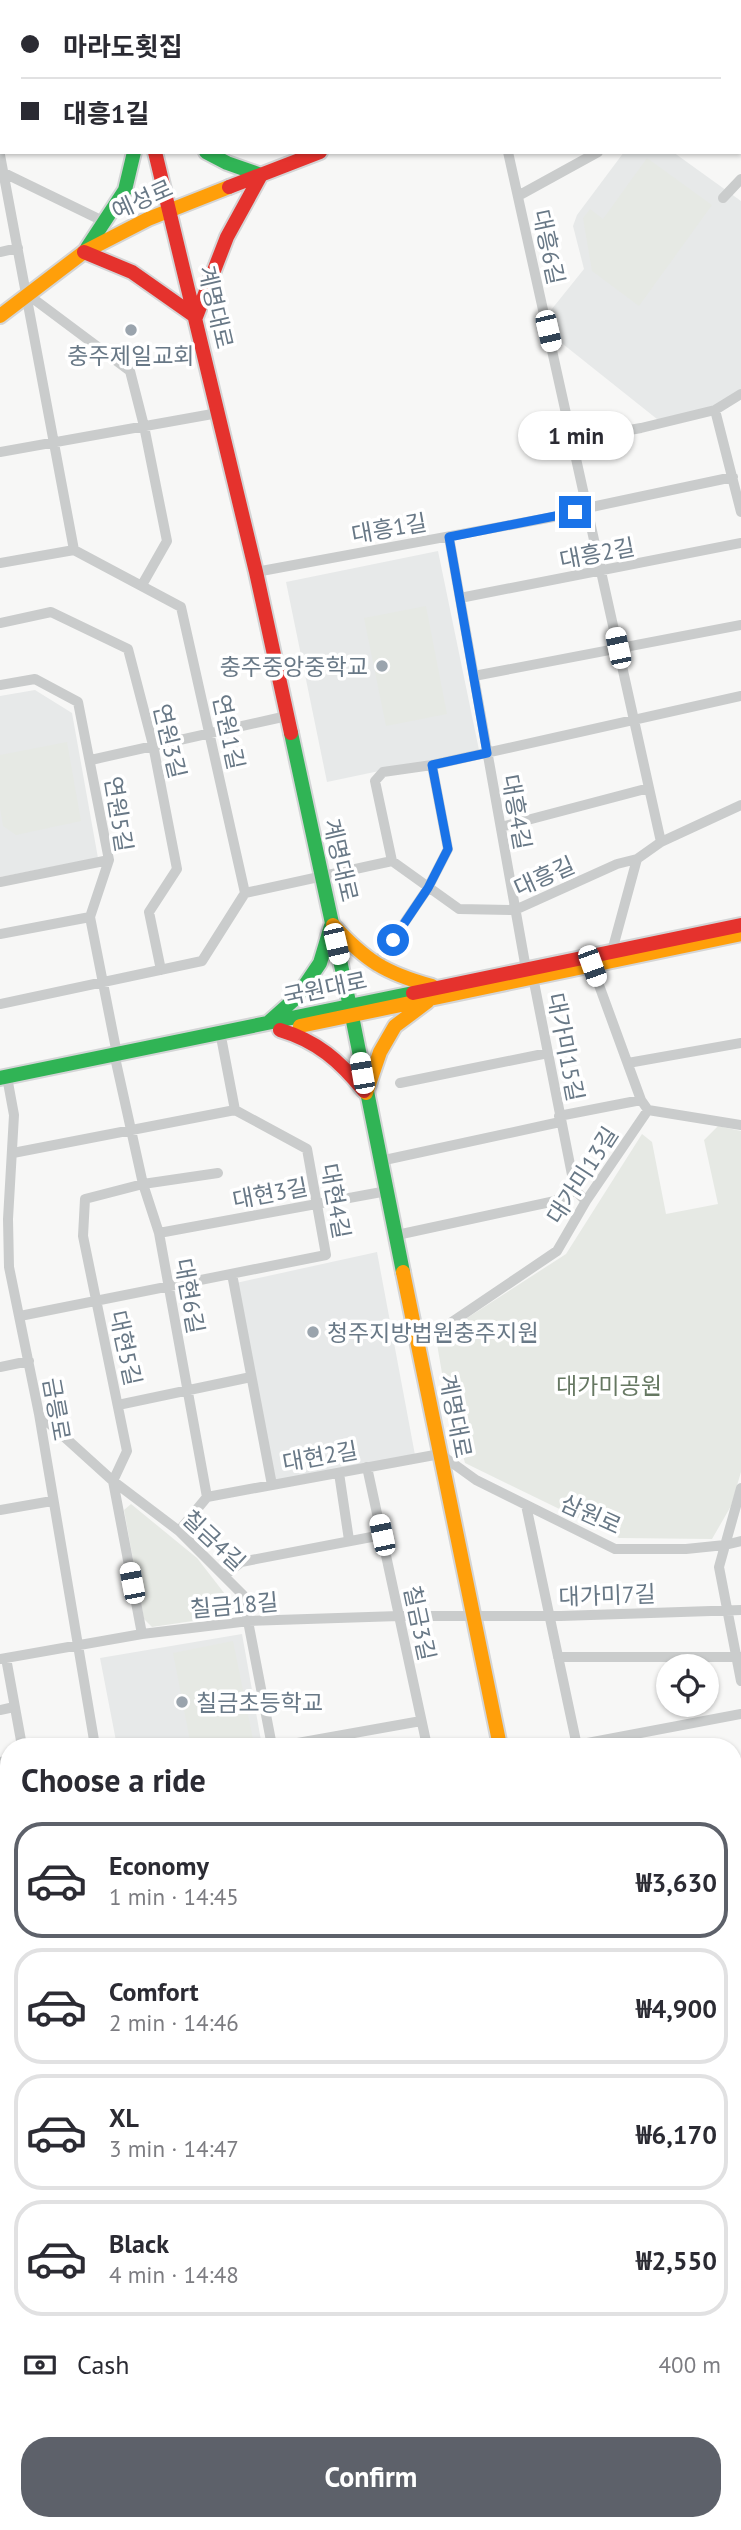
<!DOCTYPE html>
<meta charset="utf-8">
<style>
:root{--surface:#fff;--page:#f2f2f3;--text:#2b2b33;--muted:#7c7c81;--line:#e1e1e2;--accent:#5d616a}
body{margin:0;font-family:"PT Sans","Noto Sans KR",sans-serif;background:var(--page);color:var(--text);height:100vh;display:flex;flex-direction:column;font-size:26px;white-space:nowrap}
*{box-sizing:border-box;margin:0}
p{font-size:23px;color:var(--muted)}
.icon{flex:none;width:38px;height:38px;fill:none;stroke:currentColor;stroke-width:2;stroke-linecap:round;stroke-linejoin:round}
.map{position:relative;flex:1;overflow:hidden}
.side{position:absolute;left:0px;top:1738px;width:742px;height:793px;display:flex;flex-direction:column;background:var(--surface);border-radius:28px 28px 0 0;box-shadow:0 2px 5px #0004}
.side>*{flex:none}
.banner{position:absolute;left:0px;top:0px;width:742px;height:154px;box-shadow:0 2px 5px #0004;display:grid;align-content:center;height:154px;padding:0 21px;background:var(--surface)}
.controls{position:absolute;left:656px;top:1654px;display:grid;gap:14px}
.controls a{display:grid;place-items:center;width:63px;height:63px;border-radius:50%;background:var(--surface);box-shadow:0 2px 5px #0004;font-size:35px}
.end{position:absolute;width:32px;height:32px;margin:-16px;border:9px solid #1a73e8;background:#fff;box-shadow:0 0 0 4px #fff}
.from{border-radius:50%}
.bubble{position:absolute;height:49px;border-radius:24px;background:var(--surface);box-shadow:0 2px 5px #0004;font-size:23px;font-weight:800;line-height:49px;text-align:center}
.car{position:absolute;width:21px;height:42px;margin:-21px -10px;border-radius:9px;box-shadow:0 0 5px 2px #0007;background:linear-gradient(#fff 24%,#345 0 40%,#fff 0 76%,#345 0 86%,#fff 0)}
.banner b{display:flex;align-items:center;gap:24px;height:66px;font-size:26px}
.banner b+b{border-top:2px solid var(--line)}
.banner i{width:18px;height:18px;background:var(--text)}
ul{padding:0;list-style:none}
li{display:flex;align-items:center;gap:21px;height:116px;margin:0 14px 10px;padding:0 7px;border:4px solid var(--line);border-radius:28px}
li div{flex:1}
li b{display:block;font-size:26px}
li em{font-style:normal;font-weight:800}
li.on{border-color:var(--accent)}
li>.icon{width:63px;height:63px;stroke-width:1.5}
h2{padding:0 21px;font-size:32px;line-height:84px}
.pay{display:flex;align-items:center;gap:18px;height:77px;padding:0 21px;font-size:26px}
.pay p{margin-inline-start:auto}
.button{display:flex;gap:14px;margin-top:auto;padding:14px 21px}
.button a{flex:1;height:80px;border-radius:28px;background:var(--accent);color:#fff;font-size:28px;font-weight:800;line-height:80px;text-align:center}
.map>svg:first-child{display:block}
.built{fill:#e7e9e9}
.green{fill:#e6e9e4}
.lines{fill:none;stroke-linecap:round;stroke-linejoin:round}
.fast-casing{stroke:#d4d5d6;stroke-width:18}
.slow-casing{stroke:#d4d5d6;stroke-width:18}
.jam-casing{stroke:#d4d5d6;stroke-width:18}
.street{stroke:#cacccc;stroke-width:10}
.fast{stroke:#30b455;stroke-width:14}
.slow{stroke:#ff9f0a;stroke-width:14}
.jam{stroke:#e5322d;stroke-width:14}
.route{stroke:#1a73e8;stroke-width:9}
.poi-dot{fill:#9aa4ad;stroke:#fff;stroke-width:2.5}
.labels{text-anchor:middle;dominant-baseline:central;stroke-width:7;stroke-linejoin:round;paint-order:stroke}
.street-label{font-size:23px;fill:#687886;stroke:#fff}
.poi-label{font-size:23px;fill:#687886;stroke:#fff;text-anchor:start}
.park-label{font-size:23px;fill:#667862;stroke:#fff}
</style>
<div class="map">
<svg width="741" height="2530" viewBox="0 0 741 2530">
<rect width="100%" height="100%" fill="#f7f7f6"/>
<!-- built -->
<path class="built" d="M 624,152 L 673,152 L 741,201 L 741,394 L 715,410 L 662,423 L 539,325 L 584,269 L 573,226 L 577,215 Z
M 438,551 L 479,750 L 327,782 L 286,582 Z
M 35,690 L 72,713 L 98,858 L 0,877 L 0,696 Z
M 377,1252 L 415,1455 L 274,1482 L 236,1283 Z
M 242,1634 L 262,1746 L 117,1746 L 100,1658 Z"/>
<!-- green -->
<path class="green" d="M 647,158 L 712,205 L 639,306 L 592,271 L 583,218 L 590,209 L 603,219 Z
M 426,606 L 447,714 L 386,726 L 364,618 Z
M 67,742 L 81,821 L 16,835 L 3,826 L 0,808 L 0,755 Z
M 718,1126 L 741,1131 L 741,1472 L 731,1506 L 712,1539 L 619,1538 L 465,1463 L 444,1385 L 436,1338 L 566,1254 L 642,1134 L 652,1142 L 666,1214 L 718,1204 L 704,1140 Z
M 131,1504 L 197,1558 L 235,1607 L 227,1616 L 152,1627 L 144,1619 L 124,1510 Z
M 233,1641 L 253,1739 L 216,1746 L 191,1746 L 173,1653 Z
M 741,1947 L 741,2021 L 733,2022 L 733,1948 Z"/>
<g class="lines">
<!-- fast casing -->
<g class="fast-casing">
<path id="fast" d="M 617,2 L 618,0
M 678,2 L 682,0
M 206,152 L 227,163 L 261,175
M 87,248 L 125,190 L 134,152
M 291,733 L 352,1016 L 403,1272
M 270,1021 L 297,997 L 320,963 L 331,926
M 0,1078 L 413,993
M 0,1969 L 9,1967
M 662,2522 L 663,2530"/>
</g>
<!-- slow casing -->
<g class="slow-casing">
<path id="slow" d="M 0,316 L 84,252 L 148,219 L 229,187
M 333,925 C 366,961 385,973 432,986
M 300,1026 L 741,934
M 366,1093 L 380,1052 L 395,1026 L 427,1002
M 403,1272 L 500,1746"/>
</g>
<!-- jam casing -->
<g class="jam-casing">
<path id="jam" d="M 119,0 L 120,2
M 155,152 L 256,572 L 291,733
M 229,187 L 320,152
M 84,252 L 132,272 L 196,317
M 196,317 L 227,237 L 261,175
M 413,993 L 741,925
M 280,1030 C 317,1041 340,1061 364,1091
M 733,1827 L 741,1826"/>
</g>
<!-- street -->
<path class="street" d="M 740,78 L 741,77
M 0,84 L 2,84
M 740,86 L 741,87
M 508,152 L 661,842
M 0,155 L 74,550
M 4,173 L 105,222
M 518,196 L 598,152
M 723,198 L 741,179
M 0,252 L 18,248
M 27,294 L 130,371 L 144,426 L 167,541 L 142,585
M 715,410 L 741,512
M 572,440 L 641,428 L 715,410 L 741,394
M 0,452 L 218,413
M 449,537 L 526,969
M 0,563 L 74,550 L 181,607 L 245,893
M 256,572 L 564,515 L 587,508 L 733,477
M 460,598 L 741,543
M 0,623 L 51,612 L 128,649 L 153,745 L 177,869 L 149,912 L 161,970
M 474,676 L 741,625
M 0,685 L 35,679 L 78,702 L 109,860 L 90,917 L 117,1054
M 91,760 L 287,716
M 501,827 L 649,788
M 392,861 L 375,781 L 383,772 L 432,765 L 741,696
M 392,861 L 459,909 L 515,910 L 617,864 L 637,859 L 661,842 L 741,805
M 0,882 L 109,860
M 0,934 L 90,917
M 612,951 L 637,859
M 375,966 L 428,888 L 448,849 L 432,765
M 533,977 L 575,1190 L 586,1201
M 0,1004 L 202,961 L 245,893 L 392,861
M 222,1042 L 235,1110
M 116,1062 L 143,1184 L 159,1233 L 207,1497 L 179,1531
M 628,1063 L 741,1043
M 7,1077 L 14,1115 L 8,1219 L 9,1267 L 39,1414 L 95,1746
M 400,1083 L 548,1053
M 648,1110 L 741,1125
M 559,1116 L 641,1100
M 13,1153 L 235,1110 L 307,1149 L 326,1255 L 20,1316
M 380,1161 L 560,1122
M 159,1233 L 387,1191
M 397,1235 L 555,1201 L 575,1190
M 232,1274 L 272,1485
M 418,1345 L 557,1251 L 586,1201 L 648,1110 L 641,1100 L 592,966
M 0,1367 L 29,1361
M 118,1405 L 251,1377
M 39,1414 L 113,1481 L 179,1531 L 243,1595 L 272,1746
M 367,1467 L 427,1746
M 339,1473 L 349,1540
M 741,1488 L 719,1567 L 741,1681
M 207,1497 L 440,1454 L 476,1480 L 615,1549 L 686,1549 L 725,1545 L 741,1541
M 526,1505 L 577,1746
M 0,1510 L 52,1501
M 225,1575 L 241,1562 L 382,1535
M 142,1634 L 113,1481 L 127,1451 L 83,1236 L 85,1199 L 143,1184 L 218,1173
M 558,1657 L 740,1657
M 6,1658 L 22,1746
M 0,1659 L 142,1634 L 249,1621 L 399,1616 L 561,1616 L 741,1610
M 0,1710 L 14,1707
M 577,1745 L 741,1714
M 281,1746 L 421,1721
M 0,1762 L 9,1760
M 733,1768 L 741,1766
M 0,1808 L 9,1807
M 0,1862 L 9,1860
M 733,1891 L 741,1889
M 0,1913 L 9,1911
M 733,1944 L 741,1943
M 733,2030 L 741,2029
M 733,2077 L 741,2075
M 733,2127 L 741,2126
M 733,2177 L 741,2176
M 733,2239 L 741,2238
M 0,2380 L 9,2378
M 733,2496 L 740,2530
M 245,2522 L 247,2530
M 585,2522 L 586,2530"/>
<!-- fast -->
<use href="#fast" class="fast"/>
<!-- slow -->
<use href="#slow" class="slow"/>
<!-- jam -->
<use href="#jam" class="jam"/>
</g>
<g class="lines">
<!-- route -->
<path class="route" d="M 393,940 L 428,888 L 448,849 L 432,765 L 487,753 L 449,537 L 575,512"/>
</g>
<!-- markers -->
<g class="poi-dot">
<circle cx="131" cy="330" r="7"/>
<circle cx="382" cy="666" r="7"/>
<circle cx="313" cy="1332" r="7"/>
<circle cx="182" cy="1702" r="7"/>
</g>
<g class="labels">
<!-- street labels -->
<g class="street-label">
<text transform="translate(142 199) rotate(-24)">예성로</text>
<text transform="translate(549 247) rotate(78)">대흥6길</text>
<text transform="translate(216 307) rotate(77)">계명대로</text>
<text transform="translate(389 528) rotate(-10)">대흥1길</text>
<text transform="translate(597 553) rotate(-11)">대흥2길</text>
<text transform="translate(229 732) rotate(78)">연원1길</text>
<text transform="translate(170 741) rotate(77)">연원3길</text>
<text transform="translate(517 812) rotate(80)">대흥4길</text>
<text transform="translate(119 814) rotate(81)">연원5길</text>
<text transform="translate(341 860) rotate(77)">계명대로</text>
<text transform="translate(544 876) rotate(-24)">대흥길</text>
<text transform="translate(325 988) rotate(-12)">국원대로</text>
<text transform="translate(566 1047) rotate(79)">대가미15길</text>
<text transform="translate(582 1175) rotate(-57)">대가미13길</text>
<text transform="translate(270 1193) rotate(-11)">대현3길</text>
<text transform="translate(336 1201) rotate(80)">대현4길</text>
<text transform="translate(190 1296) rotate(80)">대현6길</text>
<text transform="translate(126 1348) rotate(78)">대현5길</text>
<text transform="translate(57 1409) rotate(80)">금릉로</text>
<text transform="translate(456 1416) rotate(79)">계명대로</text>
<text transform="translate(320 1456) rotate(-10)">대현2길</text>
<text transform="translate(591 1514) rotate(24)">삼원로</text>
<text transform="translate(214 1540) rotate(43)">칠금4길</text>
<text transform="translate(607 1595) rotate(-2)">대가미7길</text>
<text transform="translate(234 1605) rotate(-5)">칠금18길</text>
<text transform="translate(420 1623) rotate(78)">칠금3길</text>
</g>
<!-- poi labels -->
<g class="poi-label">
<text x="131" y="355" text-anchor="middle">충주제일교회</text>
<text x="368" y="666" text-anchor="end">충주중앙중학교</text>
<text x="327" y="1332">청주지방법원충주지원</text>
<text x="196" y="1702">칠금초등학교</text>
</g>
<!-- park labels -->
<g class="park-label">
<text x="609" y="1385">대가미공원</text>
</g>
</g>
</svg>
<div class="controls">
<a><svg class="icon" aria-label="locate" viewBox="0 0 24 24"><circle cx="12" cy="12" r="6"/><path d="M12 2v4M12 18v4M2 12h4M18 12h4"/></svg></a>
</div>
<i class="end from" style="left:393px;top:940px"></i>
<i class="end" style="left:575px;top:512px"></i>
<div class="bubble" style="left:518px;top:411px;width:116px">1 min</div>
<i class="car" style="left:548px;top:331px;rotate:167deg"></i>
<i class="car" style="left:618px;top:648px;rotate:348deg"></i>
<i class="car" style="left:336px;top:944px;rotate:167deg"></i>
<i class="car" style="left:592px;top:966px;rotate:160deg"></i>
<i class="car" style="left:362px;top:1073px;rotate:350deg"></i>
<i class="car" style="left:382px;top:1535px;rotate:348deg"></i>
<i class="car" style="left:132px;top:1583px;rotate:349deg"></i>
<div class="banner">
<b><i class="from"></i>마라도횟집</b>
<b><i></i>대흥1길</b>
</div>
<section class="side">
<h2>Choose a ride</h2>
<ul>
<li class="on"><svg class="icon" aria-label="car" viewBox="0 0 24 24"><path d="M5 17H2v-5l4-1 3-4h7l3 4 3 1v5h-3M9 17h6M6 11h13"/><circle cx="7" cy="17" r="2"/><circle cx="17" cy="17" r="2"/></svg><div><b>Economy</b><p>1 min · 14:45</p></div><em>₩3,630</em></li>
<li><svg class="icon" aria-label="car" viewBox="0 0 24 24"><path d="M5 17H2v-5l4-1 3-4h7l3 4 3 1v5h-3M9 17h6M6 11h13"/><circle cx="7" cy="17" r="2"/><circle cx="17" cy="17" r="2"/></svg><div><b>Comfort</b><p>2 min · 14:46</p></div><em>₩4,900</em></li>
<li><svg class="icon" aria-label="car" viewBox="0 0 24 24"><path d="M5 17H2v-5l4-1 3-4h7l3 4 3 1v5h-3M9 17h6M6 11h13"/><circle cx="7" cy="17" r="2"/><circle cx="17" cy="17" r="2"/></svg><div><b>XL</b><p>3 min · 14:47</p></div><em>₩6,170</em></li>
<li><svg class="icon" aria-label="car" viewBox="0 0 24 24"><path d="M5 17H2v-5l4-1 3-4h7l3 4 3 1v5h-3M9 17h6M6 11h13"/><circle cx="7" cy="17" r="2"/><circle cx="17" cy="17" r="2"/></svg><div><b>Black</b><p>4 min · 14:48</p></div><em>₩2,550</em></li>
</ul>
<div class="pay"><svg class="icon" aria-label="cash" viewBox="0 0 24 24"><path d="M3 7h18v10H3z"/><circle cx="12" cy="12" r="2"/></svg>Cash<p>400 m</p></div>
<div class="button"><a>Confirm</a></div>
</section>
</div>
